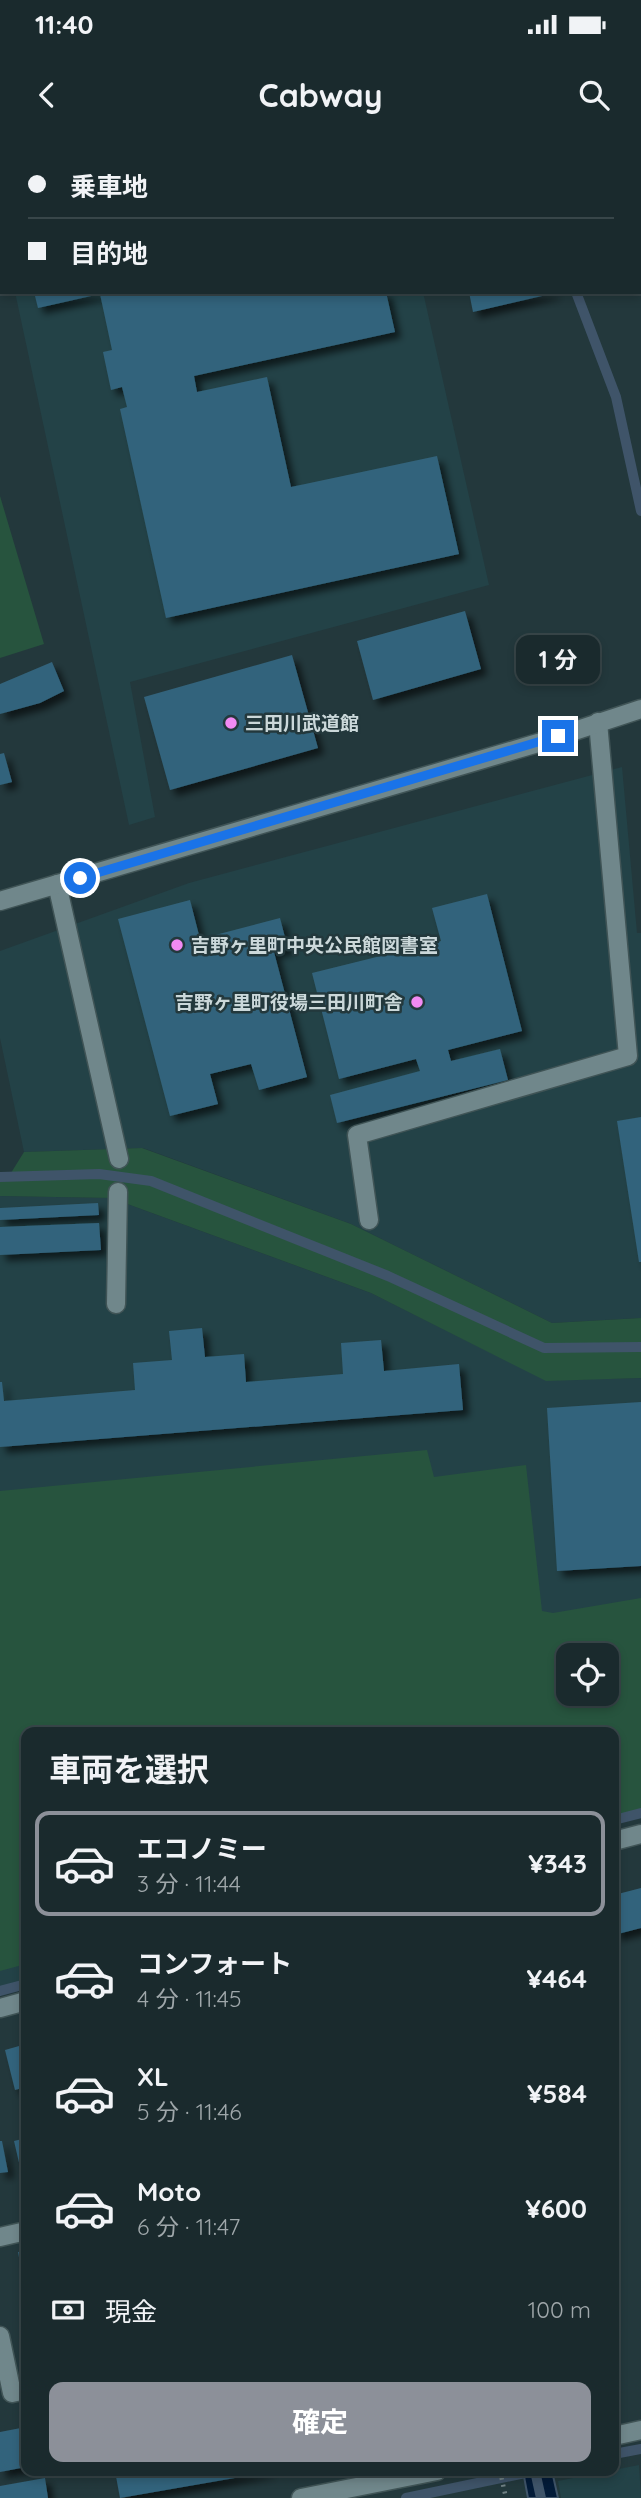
<!DOCTYPE html>
<html lang="ja">
<meta charset="utf-8">
<style>
:root{--surface:#1a2a2d;--page:#273639;--text:#f1f3f6;--muted:#9fa7aa;--line:#384649;--accent:#8c9099}
body{margin:0;font-family:Quicksand,"Noto Sans JP",sans-serif;background:var(--page);color:var(--text);height:100vh;display:flex;flex-direction:column;font-size:26px;white-space:nowrap}
*{box-sizing:border-box;margin:0}
p{font-size:23px;color:var(--muted)}
.icon{flex:none;width:38px;height:38px;fill:none;stroke:currentColor;stroke-width:2;stroke-linecap:round;stroke-linejoin:round}
.map{position:relative;flex:1;overflow:hidden}
.drawer{position:absolute;left:21px;top:1587px;width:598px;height:749px;display:flex;flex-direction:column;background:var(--surface);border-radius:14px;box-shadow:0 4px 10px #0003,0 0 0 2px var(--line)}
.drawer>*{flex:none}
.top-card{position:absolute;left:0px;top:0px;width:642px;height:154px;box-shadow:0 4px 10px #0003,0 0 0 2px var(--line);display:grid;align-content:center;height:154px;padding:0 28px;background:var(--surface)}
.tools{position:absolute;left:556px;top:1503px;display:grid;gap:14px}
.tools a{display:grid;place-items:center;width:63px;height:63px;border-radius:14px;background:var(--surface);box-shadow:0 4px 10px #0003,0 0 0 2px var(--line);font-size:35px}
.end{position:absolute;width:32px;height:32px;margin:-16px;border:9px solid #1a73e8;background:#fff;box-shadow:0 0 0 4px #fff}
.from{border-radius:50%}
.bubble{position:absolute;height:49px;border-radius:14px;background:var(--surface);box-shadow:0 4px 10px #0003,0 0 0 2px var(--line);font-size:23px;font-weight:700;line-height:49px;text-align:center}
.top-card b{display:flex;align-items:center;gap:24px;height:66px;font-size:26px}
.top-card b+b{border-top:2px solid var(--line)}
.top-card i{width:18px;height:18px;background:var(--text)}
ul{padding:0;list-style:none}
li{display:flex;align-items:center;gap:21px;height:105px;margin:0 14px 10px;padding:0 14px;border:4px solid transparent;border-radius:14px}
li div{flex:1}
li b{display:block;font-size:26px}
li em{font-style:normal;font-weight:700}
li.current{border-color:var(--accent)}
li>.icon{width:63px;height:63px;stroke-width:1.5}
h2{padding:0 28px;font-size:32px;line-height:84px}
.pay{display:flex;align-items:center;gap:18px;height:77px;padding:0 28px;font-size:26px}
.pay p{margin-inline-start:auto}
.button{display:flex;gap:14px;margin-top:auto;padding:14px 28px}
.button a{flex:1;height:80px;border-radius:14px;background:var(--accent);color:#fff;font-size:28px;font-weight:700;line-height:80px;text-align:center}
.status{display:flex;justify-content:space-between;align-items:center;height:49px;padding:0 35px;background:var(--surface);direction:ltr}
.status svg{height:19px;fill:currentColor}
header{display:flex;justify-content:space-between;align-items:center;height:91px;padding:0 28px;background:var(--surface);font-size:32px;font-weight:700}
.map>svg:first-child{display:block}
.built{fill:#234247;fill-rule:evenodd}
.green{fill:#27543e;fill-rule:evenodd}
.water{fill:#031b38;stroke:#3f5469;stroke-width:2}
.lines{fill:none;stroke-linecap:round;stroke-linejoin:round}
.stream{stroke:#3f5469;stroke-width:10}
.building{fill:#33637b;filter:url(#shadow)}
.service-casing{stroke:#405456;stroke-width:21}
.minor-casing{stroke:#405456;stroke-width:21}
.tertiary-casing{stroke:#405456;stroke-width:21}
.path{stroke:#708184;stroke-width:4.5;stroke-dasharray:2 5;stroke-linecap:butt}
.service{stroke:#70878b;stroke-width:18}
.minor{stroke:#70878b;stroke-width:18}
.tertiary{stroke:#70878b;stroke-width:18}
.route{stroke:#1a73e8;stroke-width:9}
.poi-dot{fill:#f28af3;stroke:#23383c;stroke-width:2.5}
.labels{text-anchor:middle;dominant-baseline:central;stroke-width:5;stroke-linejoin:round;paint-order:stroke}
.poi-label{font-size:19px;font-weight:bold;fill:#cbd8da;stroke:#23383c;text-anchor:start}
</style>
<div class="status"><b>11:40</b><svg viewBox="0 0 49 12"><path d="M0 12V9h3v3zM5 12V6h3v6zM10 12V3h3v9zM15 12V0h3v12zM26 1h20v11H26zM47 4h2v5h-2z"/></svg></div>
<header><svg class="icon" aria-label="back" viewBox="0 0 24 24"><path d="M15 5l-7 7 7 7"/></svg>Cabway<svg class="icon" aria-label="search" viewBox="0 0 24 24"><circle cx="10" cy="10" r="6"/><path d="M15 15l6 6"/></svg></header>
<div class="map">
<svg width="641" height="2358" viewBox="0 0 641 2358">
<defs>
<filter id="shadow"><feDropShadow dx="6" dy="6" stdDeviation="3.5" flood-color="#0009"/></filter>
</defs>
<rect width="100%" height="100%" fill="#23383c"/>
<!-- built -->
<path class="built" d="M 0,0 L 520,0 L 521,2 L 2,2 L 2,90 Z
M 15,152 L 423,152 L 489,445 L 130,542 L 155,677 L 129,685 Z
M 622,627 L 637,793 L 641,793 L 641,1178 L 552,1183 L 351,1084 L 143,1008 L 24,1012 L 0,898 L 0,811 L 189,743 Z
M 0,1056 L 111,1058 L 371,1153 L 546,1240 L 641,1238 L 641,1670 L 614,1677 L 614,1592 L 26,1592 L 26,1840 L 0,1847 ZM 569,1516 L 607,1516 L 607,1554 L 569,1554 Z
M 639,2325 L 641,2358 L 561,2358 L 558,2341 Z"/>
<!-- green -->
<path class="green" d="M 0,356 L 44,504 L 0,518 Z
M 142,1008 L 351,1084 L 552,1183 L 641,1178 L 641,1238 L 546,1241 L 371,1153 L 111,1058 L 0,1056 L 0,1040 L 6,1041 L 24,1012 Z
M 427,1310 L 434,1337 L 526,1325 L 542,1471 L 553,1473 L 641,1458 L 641,1670 L 614,1677 L 614,1592 L 26,1592 L 26,1824 L 0,1831 L 0,1351 ZM 569,1516 L 607,1516 L 607,1554 L 569,1554 Z"/>
<!-- water -->
<path class="water" d="M 523,2331 L 552,2331 L 558,2358 L 528,2358 Z"/>
<g class="lines">
<!-- stream -->
<path class="stream" d="M 532,0 L 532,2
M 576,152 L 616,257 L 641,371
M 0,1037 L 99,1034 L 151,1041 L 388,1136 L 544,1208 L 641,1207
M 614,1680 L 641,1673
M 0,1851 L 26,1844
M 614,2314 L 641,2309
M 406,2358 L 535,2331 L 541,2358"/>
</g>
<!-- building -->
<path class="building" d="M 34,152 L 386,152 L 395,192 L 194,236 L 197,252 L 267,237 L 291,347 L 437,316 L 459,414 L 166,478 L 120,269 L 127,267 L 122,247 L 111,250 L 103,212 L 112,210 L 100,154 L 38,168 Z
M 469,152 L 555,152 L 555,153 L 473,172 Z
M 465,471 L 481,529 L 373,560 L 357,501 Z
M 292,515 L 318,608 L 170,650 L 144,557 Z
M 52,522 L 64,551 L 40,563 L 0,574 L 0,544 Z
M 4,613 L 12,642 L 0,645 L 0,614 Z
M 487,754 L 522,891 L 448,910 L 451,921 L 500,909 L 508,940 L 337,983 L 330,955 L 420,931 L 416,919 L 339,939 L 312,833 L 441,801 L 432,768 Z
M 190,760 L 200,799 L 280,778 L 288,809 L 274,812 L 307,937 L 259,950 L 251,924 L 210,934 L 218,964 L 170,976 L 118,779 Z
M 641,977 L 641,1122 L 639,1122 L 617,981 Z
M 98,1063 L 99,1075 L 0,1080 L 0,1068 Z
M 99,1083 L 101,1110 L 0,1115 L 0,1087 Z
M 202,1188 L 205,1217 L 244,1214 L 246,1242 L 343,1234 L 341,1203 L 381,1200 L 384,1231 L 459,1224 L 463,1270 L 0,1307 L 0,1242 L 2,1242 L 4,1261 L 135,1250 L 133,1223 L 172,1220 L 169,1191 Z
M 641,1262 L 641,1426 L 557,1431 L 547,1268 Z
M 641,1748 L 641,1788 L 614,1795 L 614,1755 Z
M 26,1904 L 26,1947 L 15,1950 L 5,1910 Z
M 26,1998 L 26,2044 L 24,2044 L 14,2001 Z
M 0,2001 L 2,2001 L 8,2032 L 0,2033 Z
M 26,2111 L 26,2150 L 25,2150 L 18,2112 Z
M 26,2287 L 26,2327 L 0,2332 L 0,2292 Z
M 115,2331 L 269,2331 L 269,2332 L 120,2358 Z
M 45,2338 L 48,2358 L 0,2358 L 0,2346 Z"/>
<g class="lines">
<!-- service casing -->
<g class="service-casing">
<path id="service" d="M 57,744 L 119,1019
M 116,1164 L 118,1052"/>
</g>
<!-- minor casing -->
<g class="minor-casing">
<path id="minor" d="M 369,1080 L 357,995 L 628,916 L 598,582
M 614,1701 L 641,1694
M 0,1868 L 26,1861
M 0,2097 L 26,2091
M 0,2196 L 12,2253 L 26,2250
M 614,2296 L 641,2290
M 301,2358 L 437,2331"/>
</g>
<!-- tertiary casing -->
<g class="tertiary-casing">
<path id="tertiary" d="M 0,761 L 538,603 L 641,569"/>
</g>
<!-- path -->
<path class="path" d="M 500,2331 L 506,2358"/>
<!-- service -->
<use href="#service" class="service"/>
<!-- minor -->
<use href="#minor" class="minor"/>
<!-- tertiary -->
<use href="#tertiary" class="tertiary"/>
</g>
<g class="lines">
<!-- route -->
<path class="route" d="M 80,738 L 558,596"/>
</g>
<!-- markers -->
<g class="poi-dot">
<circle cx="231" cy="583" r="7"/>
<circle cx="177" cy="805" r="7"/>
<circle cx="417" cy="862" r="7"/>
</g>
<g class="labels">
<!-- poi labels -->
<g class="poi-label">
<text x="245" y="583">三田川武道館</text>
<text x="191" y="805">吉野ヶ里町中央公民館図書室</text>
<text x="403" y="862" text-anchor="end">吉野ヶ里町役場三田川町舎</text>
</g>
</g>
</svg>
<div class="tools">
<a><svg class="icon" aria-label="locate" viewBox="0 0 24 24"><circle cx="12" cy="12" r="6"/><path d="M12 2v4M12 18v4M2 12h4M18 12h4"/></svg></a>
</div>
<i class="end from" style="left:80px;top:738px"></i>
<i class="end" style="left:558px;top:596px"></i>
<div class="bubble" style="left:516px;top:495px;width:84px">1 分</div>
<div class="top-card">
<b><i class="from"></i>乗車地</b>
<b><i></i>目的地</b>
</div>
<section class="drawer">
<h2>車両を選択</h2>
<ul>
<li class="current"><svg class="icon" aria-label="car" viewBox="0 0 24 24"><path d="M5 17H2v-5l4-1 3-4h7l3 4 3 1v5h-3M9 17h6M6 11h13"/><circle cx="7" cy="17" r="2"/><circle cx="17" cy="17" r="2"/></svg><div><b>エコノミー</b><p>3 分 · 11:44</p></div><em>¥343</em></li>
<li><svg class="icon" aria-label="car" viewBox="0 0 24 24"><path d="M5 17H2v-5l4-1 3-4h7l3 4 3 1v5h-3M9 17h6M6 11h13"/><circle cx="7" cy="17" r="2"/><circle cx="17" cy="17" r="2"/></svg><div><b>コンフォート</b><p>4 分 · 11:45</p></div><em>¥464</em></li>
<li><svg class="icon" aria-label="car" viewBox="0 0 24 24"><path d="M5 17H2v-5l4-1 3-4h7l3 4 3 1v5h-3M9 17h6M6 11h13"/><circle cx="7" cy="17" r="2"/><circle cx="17" cy="17" r="2"/></svg><div><b>XL</b><p>5 分 · 11:46</p></div><em>¥584</em></li>
<li><svg class="icon" aria-label="car" viewBox="0 0 24 24"><path d="M5 17H2v-5l4-1 3-4h7l3 4 3 1v5h-3M9 17h6M6 11h13"/><circle cx="7" cy="17" r="2"/><circle cx="17" cy="17" r="2"/></svg><div><b>Moto</b><p>6 分 · 11:47</p></div><em>¥600</em></li>
</ul>
<div class="pay"><svg class="icon" aria-label="cash" viewBox="0 0 24 24"><path d="M3 7h18v10H3z"/><circle cx="12" cy="12" r="2"/></svg>現金<p>100 m</p></div>
<div class="button"><a>確定</a></div>
</section>
</div>
